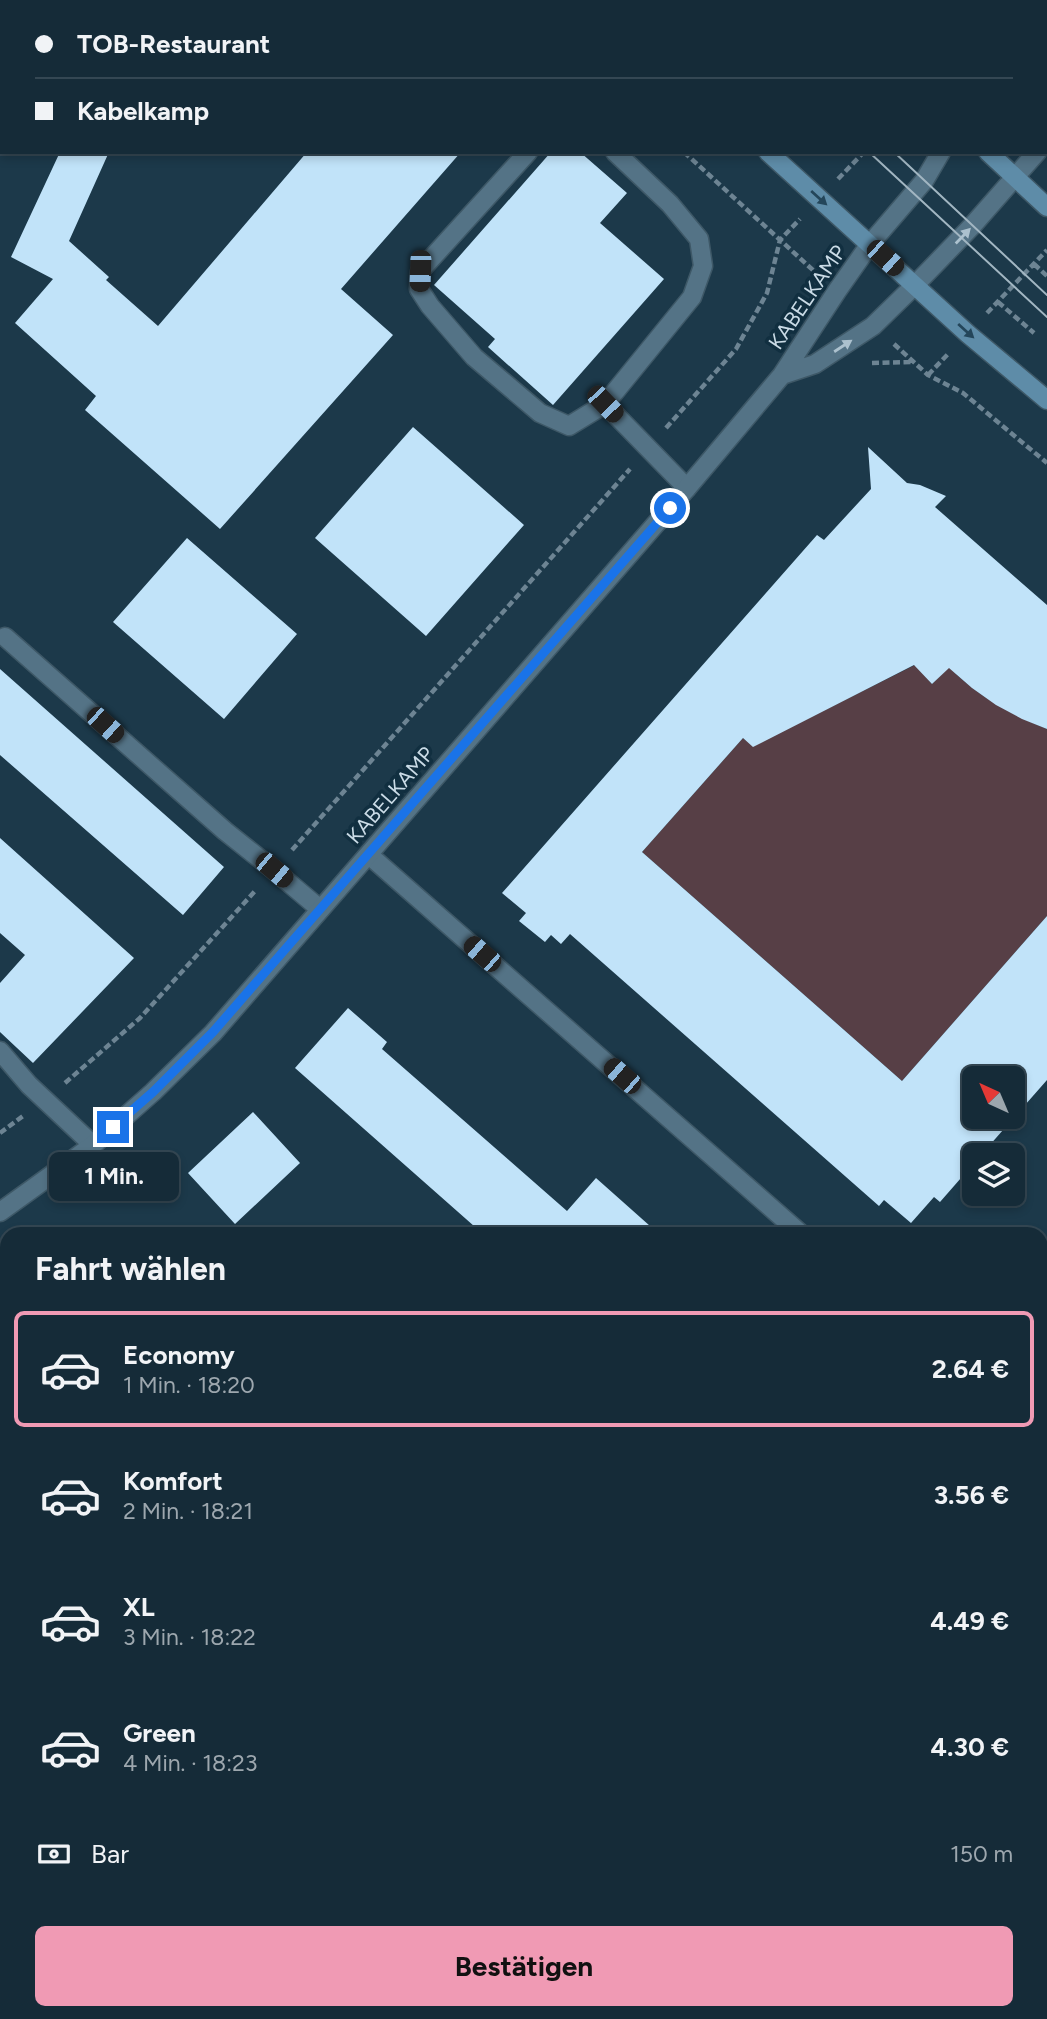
<!DOCTYPE html>
<html lang="de">
<meta charset="utf-8">
<style>
:root{--surface:#152b38;--page:#1e3340;--text:#f1f3f6;--muted:#9da7ae;--line:#344753;--accent:#f09ab4}
body{margin:0;font-family:Figtree,sans-serif;background:var(--page);color:var(--text);height:100vh;display:flex;flex-direction:column;font-size:26px;white-space:nowrap}
*{box-sizing:border-box;margin:0}
p{font-size:23px;color:var(--muted)}
.icon{flex:none;width:38px;height:38px;fill:none;stroke:currentColor;stroke-width:2;stroke-linecap:round;stroke-linejoin:round}
.map{position:relative;flex:1;overflow:hidden}
.drawer{position:absolute;left:0px;top:1227px;width:1048px;height:793px;display:flex;flex-direction:column;background:var(--surface);border-radius:21px 21px 0 0;box-shadow:0 4px 10px #0003,0 0 0 2px var(--line)}
.drawer>*{flex:none}
.guide{position:absolute;left:0px;top:0px;width:1048px;height:154px;box-shadow:0 4px 10px #0003,0 0 0 2px var(--line);display:grid;align-content:center;height:154px;padding:0 35px;background:var(--surface)}
.needle{width:46px;rotate:316deg}
.controls{position:absolute;left:962px;top:1066px;display:grid;gap:14px}
.controls a{display:grid;place-items:center;width:63px;height:63px;border-radius:10px;background:var(--surface);box-shadow:0 4px 10px #0003,0 0 0 2px var(--line);font-size:35px}
.end{position:absolute;width:32px;height:32px;margin:-16px;border:9px solid #1a73e8;background:#fff;box-shadow:0 0 0 4px #fff}
.from{border-radius:50%}
.bubble{position:absolute;height:49px;border-radius:10px;background:var(--surface);box-shadow:0 4px 10px #0003,0 0 0 2px var(--line);font-size:23px;font-weight:700;line-height:49px;text-align:center}
.car{position:absolute;width:21px;height:42px;margin:-21px -10px;border-radius:9px;box-shadow:0 0 5px 2px #0007;background:linear-gradient(#222 24%,#8ab4d8 0 40%,#222 0 76%,#8ab4d8 0 86%,#222 0)}
.guide b{display:flex;align-items:center;gap:24px;height:66px;font-size:26px}
.guide b+b{border-top:2px solid var(--line)}
.guide i{width:18px;height:18px;background:var(--text)}
ul{padding:0;list-style:none}
li{display:flex;align-items:center;gap:21px;height:116px;margin:0 14px 10px;padding:0 21px;border:4px solid transparent;border-radius:10px}
li div{flex:1}
li b{display:block;font-size:26px}
li em{font-style:normal;font-weight:700}
li.on{border-color:var(--accent)}
li>.icon{width:63px;height:63px;stroke-width:1.5}
h2{padding:0 35px;font-size:32px;line-height:84px}
.pay{display:flex;align-items:center;gap:18px;height:77px;padding:0 35px;font-size:26px}
.pay p{margin-inline-start:auto}
.cta{display:flex;gap:14px;margin-top:auto;padding:14px 35px}
.cta a{flex:1;height:80px;border-radius:10px;background:var(--accent);color:#111;font-size:28px;font-weight:700;line-height:80px;text-align:center}
.map>svg:first-child{display:block}
.green{fill:#573f46}
.water{fill:#906974}
.building{fill:#c1e3f9;fill-rule:evenodd}
.lines{fill:none;stroke-linecap:round;stroke-linejoin:round}
.service-casing{stroke:#3e5867;stroke-width:21}
.minor-casing{stroke:#3e5867;stroke-width:21}
.tertiary-casing{stroke:#3e5867;stroke-width:21}
.secondary-casing{stroke:#3e5867;stroke-width:21}
.path{stroke:#6d8493;stroke-width:4.5;stroke-dasharray:7 3.5;stroke-linecap:butt}
.service{stroke:#547386;stroke-width:18}
.minor{stroke:#547386;stroke-width:18}
.tertiary{stroke:#547386;stroke-width:18}
.secondary{stroke:#5e8ca8;stroke-width:18}
.tram{stroke:#a2b6c2;stroke-width:2}
.oneway{fill:#24465a}
.oneway2{fill:#acc1ce}
.route{stroke:#1a73e8;stroke-width:9}
.labels{text-anchor:middle;dominant-baseline:central;stroke-width:7;stroke-linejoin:round;paint-order:stroke}
.street-label{font-size:21px;fill:#cadbe6;stroke:#112f40}
</style>
<div class="map">
<svg width="1047" height="2019" viewBox="0 0 1047 2019">
<rect width="100%" height="100%" fill="#1c394a"/>
<!-- green -->
<path class="green" d="M 915,665 L 932,684 L 949,667 C 977,696 1010,714 1047,729 L 1047,916 L 902,1081 L 642,852 L 743,738 L 753,746 Z
M 0,1905 L 7,1907 L 7,2012 L 174,2012 L 185,2019 L 0,2019 Z"/>
<!-- water -->
<path class="water" d="M 1047,1811 L 1047,2019 L 289,2019 L 316,2012 L 1041,2012 L 1041,1813 Z"/>
<!-- building -->
<path class="building" d="M 60,152 L 109,152 L 69,241 L 109,277 L 106,280 L 158,326 L 307,152 L 461,152 L 341,289 L 393,335 L 220,529 L 85,410 L 96,396 L 15,323 L 53,279 L 11,257 Z
M 551,152 L 580,152 L 627,193 L 600,223 L 664,279 L 553,405 L 488,347 L 495,339 L 434,285 Z
M 413,427 L 524,525 L 426,636 L 315,538 Z
M 868,447 L 907,483 L 920,485 L 946,496 L 935,507 L 1047,605 L 1047,729 L 1022,719 L 996,705 L 972,688 L 949,668 L 932,684 L 914,665 L 753,747 L 743,738 L 642,852 L 902,1081 L 1047,916 L 1047,1080 L 981,1155 L 975,1155 L 975,1162 L 940,1202 L 934,1197 L 911,1223 L 884,1200 L 879,1206 L 570,934 L 561,944 L 551,935 L 545,942 L 519,921 L 526,913 L 502,893 L 817,535 L 824,540 L 871,489 ZM 975,1078 L 1013,1078 L 1013,1116 L 975,1116 Z
M 187,538 L 297,634 L 224,719 L 113,622 Z
M 0,669 L 224,867 L 183,915 L 0,755 Z
M 0,838 L 134,958 L 33,1063 L 0,1032 L 0,983 L 25,955 L 0,933 Z
M 348,1008 L 387,1042 L 382,1049 L 567,1211 L 596,1178 L 659,1234 L 483,1234 L 295,1068 Z
M 253,1112 L 300,1163 L 235,1224 L 188,1173 Z"/>
<g class="lines">
<!-- service casing -->
<g class="service-casing">
<path id="service" d="M 528,152 L 420,271 L 419,289 L 430,306 L 474,357 L 540,413 L 569,426 L 605,404 L 687,488
M 605,404 L 692,297 L 703,266 L 699,239 L 670,204 L 615,152
M 5,637 L 225,831 L 269,866 L 320,909
M 369,855 L 801,1234
M 0,1051 L 29,1085 L 93,1145
M 1041,1391 L 1047,1388
M 0,1494 L 7,1507"/>
</g>
<!-- minor casing -->
<g class="minor-casing">
<path id="minor" d="M 782,375 L 815,364 L 873,326 L 915,285
M 0,1212 L 93,1145 L 153,1092 L 213,1033 L 687,488 L 782,375 L 837,291 L 870,244
M 0,1867 L 7,1870
M 244,2012 L 254,2019"/>
</g>
<!-- tertiary casing -->
<g class="tertiary-casing">
<path id="tertiary" d="M 1046,26 L 1047,25
M 1046,142 L 1047,141
M 870,244 L 924,181 L 941,152
M 915,285 L 972,226 L 1037,152"/>
</g>
<!-- secondary casing -->
<g class="secondary-casing">
<path id="secondary" d="M 597,0 L 599,2
M 819,0 L 821,2
M 768,152 L 968,334 L 1047,400
M 988,152 L 1047,207"/>
</g>
<!-- path -->
<path class="path" d="M 517,0 L 519,2
M 898,0 L 900,2
M 1011,2 L 1013,0
M 684,152 L 815,272
M 838,179 L 864,152
M 1034,264 L 1047,276
M 998,302 L 1034,333
M 987,313 L 1047,250
M 894,344 L 928,375 L 963,393 L 1047,463
M 872,363 L 912,362
M 928,375 L 949,353
M 666,428 L 736,349 L 767,293 L 780,240 L 800,219
M 292,850 L 630,469
M 65,1083 L 140,1018 L 256,890
M 0,1133 L 23,1116
M 1041,1776 L 1047,1774
M 0,2013 L 9,2019
M 123,2019 L 150,2012"/>
<!-- service -->
<use href="#service" class="service"/>
<!-- minor -->
<use href="#minor" class="minor"/>
<!-- tertiary -->
<use href="#tertiary" class="tertiary"/>
<!-- secondary -->
<use href="#secondary" class="secondary"/>
<!-- tram -->
<path class="tram" d="M 705,0 L 707,2
M 732,0 L 734,2
M 869,152 L 1047,317
M 894,152 L 1047,295"/>
</g>
<!-- one-way arrows -->
<defs><path id="oneway-solid" d="M-6-.8H1V-3.2L6.5 0L1 3.2V.8H-6Z" transform="scale(1.75)"/></defs>
<g class="oneway">
<use href="#oneway-solid" transform="translate(819 198) rotate(42)"/>
<use href="#oneway-solid" transform="translate(966 331) rotate(42)"/>
</g>
<g class="oneway2">
<use href="#oneway-solid" transform="translate(963 236) rotate(-46)"/>
<use href="#oneway-solid" transform="translate(843 346) rotate(-33)"/>
</g>
<g class="lines">
<!-- route -->
<path class="route" d="M 113,1127 L 153,1092 L 213,1032 L 670,508"/>
</g>
<g class="labels">
<!-- street labels -->
<g class="street-label">
<text transform="translate(807 297) rotate(-56)">KABELKAMP</text>
<text transform="translate(390 795) rotate(-49)">KABELKAMP</text>
</g>
</g>
</svg>
<div class="controls">
<a><svg class="needle" viewBox="-14 -14 28 28"><path d="M0-13l5 13h-10z" fill="#e53935"/><path d="M0 13l5-13h-10z" fill="#9da7ae"/></svg></a>
<a><svg class="icon" aria-label="layers" viewBox="0 0 24 24"><path d="M12 4l9 5-9 5-9-5zM3 14l9 5 9-5"/></svg></a>
</div>
<i class="end from" style="left:670px;top:508px"></i>
<i class="end" style="left:113px;top:1127px"></i>
<div class="bubble" style="left:49px;top:1152px;width:130px">1 Min.</div>
<i class="car" style="left:885px;top:258px;rotate:132deg"></i>
<i class="car" style="left:420px;top:271px;rotate:182deg"></i>
<i class="car" style="left:605px;top:404px;rotate:136deg"></i>
<i class="car" style="left:105px;top:725px;rotate:132deg"></i>
<i class="car" style="left:274px;top:870px;rotate:130deg"></i>
<i class="car" style="left:482px;top:954px;rotate:311deg"></i>
<i class="car" style="left:622px;top:1076px;rotate:311deg"></i>
<div class="guide">
<b><i class="from"></i>TOB-Restaurant</b>
<b><i></i>Kabelkamp</b>
</div>
<section class="drawer">
<h2>Fahrt wählen</h2>
<ul>
<li class="on"><svg class="icon" aria-label="car" viewBox="0 0 24 24"><path d="M5 17H2v-5l4-1 3-4h7l3 4 3 1v5h-3M9 17h6M6 11h13"/><circle cx="7" cy="17" r="2"/><circle cx="17" cy="17" r="2"/></svg><div><b>Economy</b><p>1 Min. · 18:20</p></div><em>2.64 €</em></li>
<li><svg class="icon" aria-label="car" viewBox="0 0 24 24"><path d="M5 17H2v-5l4-1 3-4h7l3 4 3 1v5h-3M9 17h6M6 11h13"/><circle cx="7" cy="17" r="2"/><circle cx="17" cy="17" r="2"/></svg><div><b>Komfort</b><p>2 Min. · 18:21</p></div><em>3.56 €</em></li>
<li><svg class="icon" aria-label="car" viewBox="0 0 24 24"><path d="M5 17H2v-5l4-1 3-4h7l3 4 3 1v5h-3M9 17h6M6 11h13"/><circle cx="7" cy="17" r="2"/><circle cx="17" cy="17" r="2"/></svg><div><b>XL</b><p>3 Min. · 18:22</p></div><em>4.49 €</em></li>
<li><svg class="icon" aria-label="car" viewBox="0 0 24 24"><path d="M5 17H2v-5l4-1 3-4h7l3 4 3 1v5h-3M9 17h6M6 11h13"/><circle cx="7" cy="17" r="2"/><circle cx="17" cy="17" r="2"/></svg><div><b>Green</b><p>4 Min. · 18:23</p></div><em>4.30 €</em></li>
</ul>
<div class="pay"><svg class="icon" aria-label="cash" viewBox="0 0 24 24"><path d="M3 7h18v10H3z"/><circle cx="12" cy="12" r="2"/></svg>Bar<p>150 m</p></div>
<div class="cta"><a>Bestätigen</a></div>
</section>
</div>
